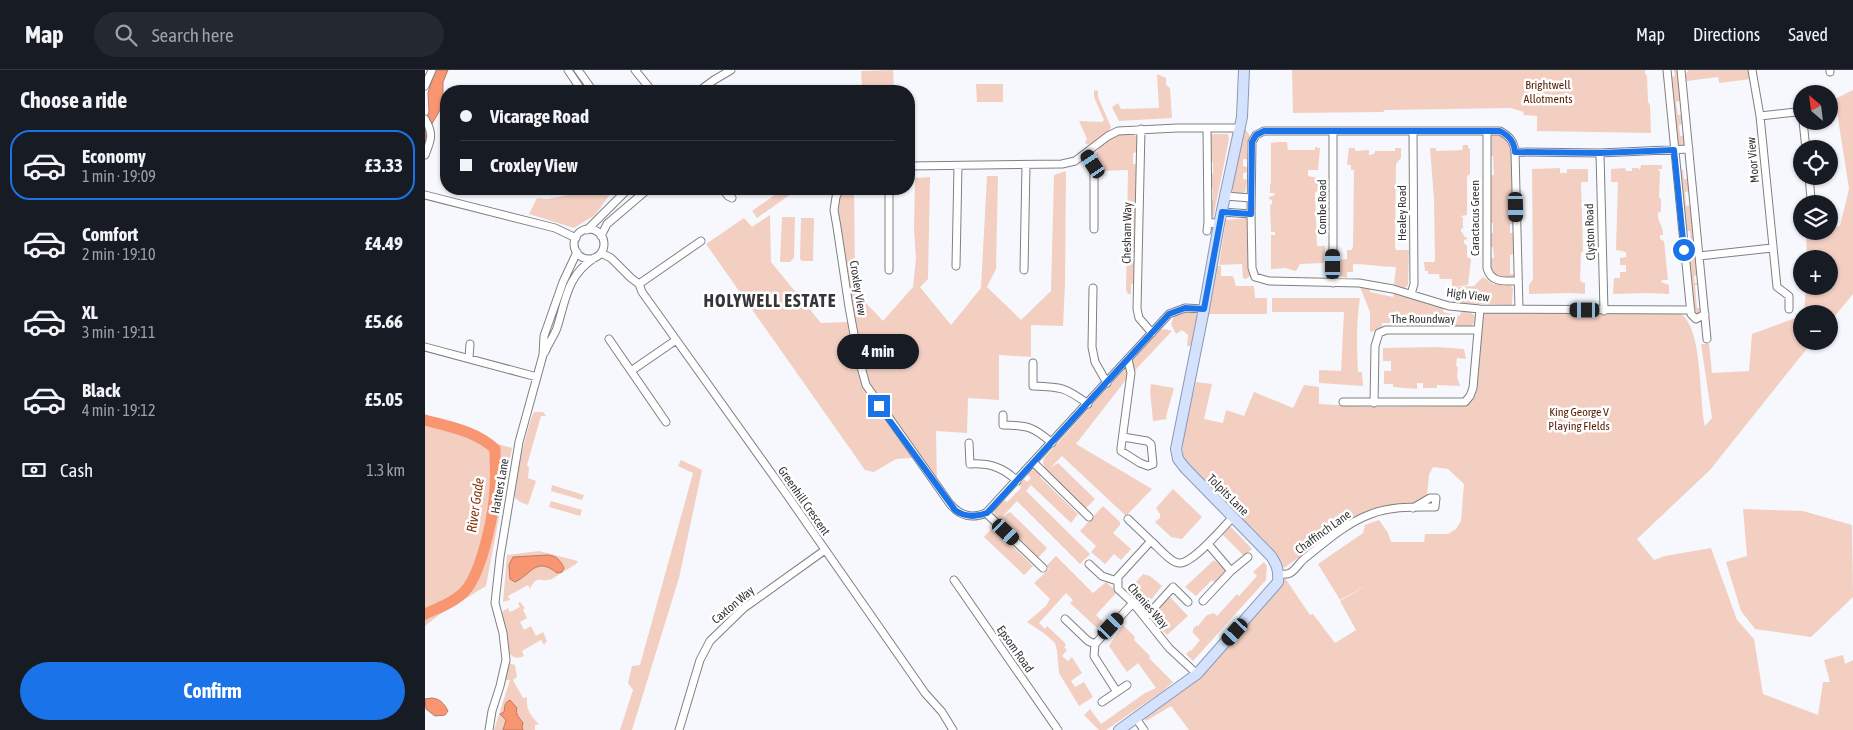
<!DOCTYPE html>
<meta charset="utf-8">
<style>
:root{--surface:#171b24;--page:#242831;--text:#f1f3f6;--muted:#9ea1a6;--line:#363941;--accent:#1a73e8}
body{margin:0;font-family:"Asap Condensed",sans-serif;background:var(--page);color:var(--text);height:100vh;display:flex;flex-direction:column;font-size:19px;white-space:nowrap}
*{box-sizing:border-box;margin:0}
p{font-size:16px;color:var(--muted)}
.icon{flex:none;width:28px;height:28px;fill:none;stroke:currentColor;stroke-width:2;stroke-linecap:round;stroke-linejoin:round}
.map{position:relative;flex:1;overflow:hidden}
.panel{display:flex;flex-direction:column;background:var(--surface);width:425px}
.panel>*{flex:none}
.banner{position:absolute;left:15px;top:15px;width:475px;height:110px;border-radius:20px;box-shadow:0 1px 4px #0004;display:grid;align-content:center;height:110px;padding:0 20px;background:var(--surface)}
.needle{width:32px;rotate:332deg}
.fabs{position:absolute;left:1368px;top:15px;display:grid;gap:10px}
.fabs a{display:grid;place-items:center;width:45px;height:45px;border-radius:50%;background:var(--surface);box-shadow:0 1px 4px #0004;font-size:25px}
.end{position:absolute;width:22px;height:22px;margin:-11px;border:6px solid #1a73e8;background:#fff;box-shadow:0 0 0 2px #fff}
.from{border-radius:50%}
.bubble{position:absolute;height:35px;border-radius:18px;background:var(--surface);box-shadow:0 1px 4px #0004;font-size:16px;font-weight:700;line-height:35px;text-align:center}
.car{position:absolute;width:15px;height:30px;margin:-15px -8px;border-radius:6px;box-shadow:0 0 4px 1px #0007;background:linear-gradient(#222 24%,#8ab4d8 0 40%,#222 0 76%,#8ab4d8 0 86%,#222 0)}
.banner b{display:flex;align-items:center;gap:18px;height:48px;font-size:19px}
.banner b+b{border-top:1px solid var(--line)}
.banner i{width:12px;height:12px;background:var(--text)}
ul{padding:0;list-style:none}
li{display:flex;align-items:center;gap:15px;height:70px;margin:0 10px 8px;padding:0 10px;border:2px solid transparent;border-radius:20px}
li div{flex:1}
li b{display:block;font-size:19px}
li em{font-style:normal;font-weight:700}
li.selected{border-color:var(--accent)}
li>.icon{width:45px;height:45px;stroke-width:1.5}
h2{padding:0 20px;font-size:22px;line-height:60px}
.pay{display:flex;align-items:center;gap:12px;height:55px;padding:0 20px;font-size:19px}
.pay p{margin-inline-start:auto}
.button{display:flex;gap:10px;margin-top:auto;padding:10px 20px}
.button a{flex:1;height:58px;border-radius:30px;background:var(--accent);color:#fff;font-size:20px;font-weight:700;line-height:58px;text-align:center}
header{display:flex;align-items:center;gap:30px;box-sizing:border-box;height:70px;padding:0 25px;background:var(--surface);border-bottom:1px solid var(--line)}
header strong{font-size:24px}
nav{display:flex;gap:28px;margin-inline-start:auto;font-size:18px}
.search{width:350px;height:45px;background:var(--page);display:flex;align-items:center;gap:12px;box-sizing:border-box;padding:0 18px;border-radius:28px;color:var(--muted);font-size:19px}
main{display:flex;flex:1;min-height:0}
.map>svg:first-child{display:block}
.green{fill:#f3cfc2}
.water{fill:#f89672;stroke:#be7961}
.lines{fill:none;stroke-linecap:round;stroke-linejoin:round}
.river{stroke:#f89672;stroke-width:11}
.street-casing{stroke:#7e8084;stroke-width:9}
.primary-casing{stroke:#8a99b7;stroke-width:12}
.street{stroke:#fff;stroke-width:7}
.primary{stroke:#d4e2fd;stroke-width:10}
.route{stroke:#1a73e8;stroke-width:6}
.labels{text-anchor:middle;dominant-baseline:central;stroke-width:5;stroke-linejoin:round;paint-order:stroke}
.park-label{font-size:12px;fill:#571b02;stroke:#fff}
.street-label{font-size:12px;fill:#363638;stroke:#fff}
.water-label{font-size:14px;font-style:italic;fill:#89330d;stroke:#fff}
.district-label{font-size:18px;font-weight:bold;letter-spacing:1px;fill:#363638;stroke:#fff}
</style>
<header>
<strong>Map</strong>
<div class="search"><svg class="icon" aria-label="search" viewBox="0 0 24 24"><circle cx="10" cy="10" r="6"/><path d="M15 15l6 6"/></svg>Search here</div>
<nav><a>Map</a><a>Directions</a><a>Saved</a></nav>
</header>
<main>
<section class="panel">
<h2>Choose a ride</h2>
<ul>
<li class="selected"><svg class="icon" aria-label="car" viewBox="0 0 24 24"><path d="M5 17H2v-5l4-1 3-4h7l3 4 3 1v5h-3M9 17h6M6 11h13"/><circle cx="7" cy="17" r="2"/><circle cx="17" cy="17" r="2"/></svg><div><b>Economy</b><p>1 min · 19:09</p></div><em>£3.33</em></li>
<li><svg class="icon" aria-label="car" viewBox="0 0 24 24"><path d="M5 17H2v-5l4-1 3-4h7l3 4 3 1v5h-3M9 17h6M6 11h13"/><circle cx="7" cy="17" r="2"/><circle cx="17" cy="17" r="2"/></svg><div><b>Comfort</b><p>2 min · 19:10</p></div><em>£4.49</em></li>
<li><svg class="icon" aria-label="car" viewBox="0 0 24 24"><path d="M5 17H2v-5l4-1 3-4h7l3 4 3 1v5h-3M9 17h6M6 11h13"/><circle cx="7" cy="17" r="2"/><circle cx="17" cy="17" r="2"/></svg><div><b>XL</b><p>3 min · 19:11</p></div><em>£5.66</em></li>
<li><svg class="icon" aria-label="car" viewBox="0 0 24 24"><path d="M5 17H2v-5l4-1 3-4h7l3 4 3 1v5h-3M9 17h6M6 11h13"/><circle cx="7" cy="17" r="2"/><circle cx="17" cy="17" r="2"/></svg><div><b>Black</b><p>4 min · 19:12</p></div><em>£5.05</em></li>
</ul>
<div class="pay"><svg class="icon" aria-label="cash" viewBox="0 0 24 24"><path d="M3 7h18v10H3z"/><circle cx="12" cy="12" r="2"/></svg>Cash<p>1.3 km</p></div>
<div class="button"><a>Confirm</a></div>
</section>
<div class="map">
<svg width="1428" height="660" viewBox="0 0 1428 660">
<rect width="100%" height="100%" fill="#f6f8fd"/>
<!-- green -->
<path class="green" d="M 468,0 L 469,21 L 437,21 L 436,1 Z
M 867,0 L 1220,0 L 1220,4 L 1222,6 L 1223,32 L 1225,35 L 1226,63 L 1112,61 L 1112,46 L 1098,45 L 1099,42 L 1085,38 L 960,40 L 958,42 L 868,43 Z
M 1249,0 L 1254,0 L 1257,30 L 1251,32 L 1253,45 L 1258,45 L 1259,54 L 1254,55 L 1255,66 L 1260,65 L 1260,74 L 1256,76 L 1251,72 L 1245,7 L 1250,6 Z
M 1264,0 L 1324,0 L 1326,9 L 1294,13 L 1293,7 L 1262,11 L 1260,5 Z
M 732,4 L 741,8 L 741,15 L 745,18 L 747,48 L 694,51 L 687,37 L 693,33 L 696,39 L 734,38 Z
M 551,14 L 578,14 L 578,32 L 552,32 Z
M 669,20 L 673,21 L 673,27 L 686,57 C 683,64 670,73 663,75 L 660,73 L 662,69 L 654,51 L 677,52 L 679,50 L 669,27 Z
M 1428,20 L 1428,224 L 1404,253 L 1404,244 L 1379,244 L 1381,216 L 1404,216 L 1404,189 L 1382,189 L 1381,164 L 1404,161 L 1404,159 L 1415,156 L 1424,119 L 1410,29 Z
M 819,57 L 825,66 L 822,73 L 822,89 L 818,89 L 818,96 L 822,97 L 822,102 L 818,103 L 818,109 L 822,110 L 820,122 L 817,124 L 809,124 L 806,118 Z
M 696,63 L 707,63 L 713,68 L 713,82 L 708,83 L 708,94 L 713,94 L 711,183 L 707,183 L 707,190 L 711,191 L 711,213 L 706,214 L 706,224 L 703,224 L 701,220 L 703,100 L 675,101 L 674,90 L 671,84 C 674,74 686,68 696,63 Z
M 786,64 L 803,64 L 804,69 L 788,149 L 785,148 L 784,130 L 788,130 L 788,118 L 784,118 L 784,105 L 788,104 L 788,92 L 784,92 L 783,68 Z
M 1069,64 L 1077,65 L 1088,73 L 1089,129 L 1085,129 L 1085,138 L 1089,138 L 1089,153 L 1085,154 L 1085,163 L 1089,163 L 1089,184 L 1085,185 L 1085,204 L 1090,204 L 1090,207 L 1082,211 L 1065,203 L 1064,189 L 1069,188 L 1068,177 L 1064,177 L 1064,163 L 1068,163 L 1068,153 L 1064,153 L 1063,105 L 1069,105 L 1068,86 L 1063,86 L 1065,66 Z
M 852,72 L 862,72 L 863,80 L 890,80 L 890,77 L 895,78 L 893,100 L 883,100 L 883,106 L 893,108 L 893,120 L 890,123 L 892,176 L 900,176 L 899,193 L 875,194 L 871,201 L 860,198 L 846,199 L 846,165 L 850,165 L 850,162 L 846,162 L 845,135 L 847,134 L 847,130 L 844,129 L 844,127 L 850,125 L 849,123 L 845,123 L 845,115 L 846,113 L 846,73 Z
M 1038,75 L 1043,75 L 1043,78 L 1045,79 L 1045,104 L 1042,106 L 1042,145 L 1036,146 L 1038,148 L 1038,158 L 1036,159 L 1036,162 L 1038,163 L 1039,167 L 1042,167 L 1042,169 L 1039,170 L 1039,173 L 1042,176 L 1042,187 L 1046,189 L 1043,215 L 1027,217 L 1027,209 L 1015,209 L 1014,204 L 1003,204 L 1003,201 L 1000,201 L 999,192 L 1009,192 L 1010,190 L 1009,129 L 1005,78 L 1011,78 L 1011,81 L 1037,80 Z
M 924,78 L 930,78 L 930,81 L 944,80 L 944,85 L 949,84 L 950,81 L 970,81 L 970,78 L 976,78 L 976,88 L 971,94 L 970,177 L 971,180 L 984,180 L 983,215 L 980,218 L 969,215 L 971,197 C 956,197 943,194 928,194 L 928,202 L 922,202 L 922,208 L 914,206 L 913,190 L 922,189 L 922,180 L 927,180 L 928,176 L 929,100 L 926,100 L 926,95 L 922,95 Z
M 1216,95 L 1237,95 L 1237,99 L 1233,99 L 1235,102 L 1234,127 L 1236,129 L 1236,141 L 1233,143 C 1232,152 1238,154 1238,165 L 1235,165 L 1235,169 L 1239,171 L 1243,210 L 1237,210 L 1236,212 L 1244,215 L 1244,224 L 1222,223 L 1188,224 L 1189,208 L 1195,208 L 1195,202 L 1201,202 L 1201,195 L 1195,195 L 1195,188 L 1201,187 L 1201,182 L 1191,180 L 1193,112 L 1186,112 L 1186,99 L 1200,98 L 1201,101 L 1207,101 L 1207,98 L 1213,98 L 1215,100 Z
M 1135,98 L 1135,103 L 1142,103 L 1142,99 L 1163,99 L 1163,112 L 1156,112 L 1158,181 L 1156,183 L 1155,209 L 1156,212 L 1160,213 L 1160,224 L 1145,223 L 1104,224 L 1104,215 L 1108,209 L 1107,99 Z
M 1255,100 L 1258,100 L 1259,109 L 1264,109 L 1265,121 L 1260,122 L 1261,136 L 1267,135 L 1274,205 L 1269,206 L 1270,213 L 1274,213 L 1274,215 L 1270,215 L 1272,238 L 1277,238 L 1276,242 L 1273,244 L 1268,242 L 1262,176 L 1266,175 L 1265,161 L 1260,161 Z
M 641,101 L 640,214 L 638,256 L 606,255 L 606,287 L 574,285 L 574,330 L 543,328 L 542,363 L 511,361 L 512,411 L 493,384 L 486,388 L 471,389 L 449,402 L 440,400 L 281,174 L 319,148 L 327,157 L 345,145 L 346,192 L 396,253 L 423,252 L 416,206 L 422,199 C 416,173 408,144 418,119 L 429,119 L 430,199 L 427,218 L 458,251 L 488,217 L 491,188 L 489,160 L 490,108 L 505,107 L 503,209 L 495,217 L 526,255 L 556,218 L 562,106 L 573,106 L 571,199 L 562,217 L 596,250 L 626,221 L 629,105 Z
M 158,119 L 189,119 L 170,145 L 149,158 L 104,144 L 112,128 L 122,129 L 155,123 Z
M 358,119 L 373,119 L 332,148 L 327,141 Z
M 357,147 L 370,147 L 369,188 L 365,192 L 355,192 Z
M 376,148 L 389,148 L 388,191 L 377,191 L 375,189 Z
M 822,148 L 825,151 L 825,206 L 821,209 L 818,208 L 817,194 L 794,195 L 801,150 Z
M 792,196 L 796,196 L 796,206 L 808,206 L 811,216 L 829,216 L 830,228 L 842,228 L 842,244 L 782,244 Z
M 1058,207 L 1068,214 L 1084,214 L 1088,218 L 1087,234 L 1085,235 L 1028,233 L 1028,217 L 1049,216 Z
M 935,217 L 945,218 L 945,222 L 968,227 L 969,223 L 1019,238 L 1018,242 L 1035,246 L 1036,241 L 1045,242 L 1050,246 L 1049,253 L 1046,257 L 1031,258 L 1030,253 L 1012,253 L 1011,258 L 982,258 L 982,253 L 957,253 L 957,259 L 945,262 L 945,242 Z
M 847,228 L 935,228 C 931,254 932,277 933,302 L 937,302 L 938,316 L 894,313 L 894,300 L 916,301 L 919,242 L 847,242 Z
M 763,240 L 770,242 L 774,248 L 769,276 L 762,276 L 763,265 L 757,260 L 751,264 L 746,254 L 749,246 Z
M 1063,242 L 1256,244 C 1278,259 1274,330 1280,356 L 1287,348 L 1276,274 L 1284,274 L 1287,303 L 1324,301 L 1327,264 L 1376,246 L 1376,271 L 1388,271 L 1285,400 L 1212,469 L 1229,490 L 1240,486 L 1286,478 L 1312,550 L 1329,569 L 1338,624 L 1393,645 L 1398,612 L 1405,612 L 1399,590 L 1418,585 L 1420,594 L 1428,590 L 1428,660 L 764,660 L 746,636 L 721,651 L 719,648 L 775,607 L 860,508 L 885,545 L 888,544 L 910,573 L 931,560 L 915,531 L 944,514 L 915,530 L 893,494 L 938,463 L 940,455 L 954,450 L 963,463 L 966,472 L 999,472 L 1000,464 L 1023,464 L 1031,459 L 1036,451 L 1039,414 L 1023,399 L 1008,397 L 1004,405 L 1002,426 L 987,436 L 958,438 L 911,461 L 859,498 L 850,483 L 764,395 L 758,385 L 757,369 L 771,312 L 787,314 L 779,349 L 798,353 L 801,340 L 819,346 L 829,322 L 868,338 L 879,315 L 894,317 L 894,334 L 949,337 L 1033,336 C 1043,333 1047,329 1051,320 L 1056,246 L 1058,243 Z
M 740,259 L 747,261 L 700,311 L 651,374 L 727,419 L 701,446 L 637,386 L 625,398 L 633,393 L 670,429 L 660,439 L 621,401 L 618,393 L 619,388 L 735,260 Z
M 1012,277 L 1039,279 L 1041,289 L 1032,288 L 1031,296 L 1033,297 L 1032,306 L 1035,316 L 1012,315 L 1012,318 L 998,318 L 998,313 L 992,313 L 992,319 L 968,317 L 968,314 L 959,314 L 959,301 L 966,301 L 966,291 L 958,291 L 958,278 Z
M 726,314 L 749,318 L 741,347 L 742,349 L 728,351 L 725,320 Z
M 109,342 L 118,342 L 121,346 L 116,346 L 102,395 L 104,398 L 103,408 L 111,411 L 103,435 L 95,432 L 90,428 C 88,414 103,354 109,342 Z
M 0,353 L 87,378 L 61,516 L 14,545 L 0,556 Z
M 256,390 L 277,400 L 254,508 L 207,660 L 195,660 L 208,620 L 203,613 L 207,596 L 215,595 L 268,403 L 253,396 Z
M 611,398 L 618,403 L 615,407 L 653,444 L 646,453 L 606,415 L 601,421 L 665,484 L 655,494 L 592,431 L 577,447 L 585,442 L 622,478 L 613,488 L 569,445 L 569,440 L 579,430 L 582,432 L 596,418 L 594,414 L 599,409 L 602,412 L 606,408 L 602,404 L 607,400 Z
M 127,415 L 159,425 L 157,430 L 126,421 Z
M 748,419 L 777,447 L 757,469 L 746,467 L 730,452 L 735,448 L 735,444 L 731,438 Z
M 126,431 L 157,440 L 155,446 L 124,437 Z
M 678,436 L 695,452 L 695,455 L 688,463 L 706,479 L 696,490 L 689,484 L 680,494 L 666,482 L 671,476 L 655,461 Z
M 1318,439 L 1378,441 L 1427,455 L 1428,527 L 1386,567 L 1330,559 L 1316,541 L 1301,492 L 1322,486 Z
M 568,457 L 608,496 L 599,505 L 559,467 Z
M 803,457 L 806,457 L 827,479 L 819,486 L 796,463 Z
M 114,481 L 153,491 L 151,494 L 127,509 C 115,513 112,504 105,519 L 103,515 L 83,526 L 85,530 L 78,532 L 82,485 Z
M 631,486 L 668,523 L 681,512 L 692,522 L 671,545 L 678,552 L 672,558 L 645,533 L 648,530 L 641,523 L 614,553 L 620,559 L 622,556 L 639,572 L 641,575 L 639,577 L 642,580 L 637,586 L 643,591 L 647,587 L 657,603 L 646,611 L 650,617 L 659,612 L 668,627 L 654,636 L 634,603 L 632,581 L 630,573 L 620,564 L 602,552 L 621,536 L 625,529 L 609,513 L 624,499 L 621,496 Z
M 789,490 L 803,501 L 791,513 L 787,510 L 771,526 L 760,517 Z
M 839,492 L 842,496 L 841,510 L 768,591 L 761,584 L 765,580 L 766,581 L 775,570 L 768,563 L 768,559 L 772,555 L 773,556 L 782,545 L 789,543 L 792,546 L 812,524 L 814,526 L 832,506 L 828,502 Z
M 718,504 L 725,506 L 737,516 L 726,530 L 720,527 L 715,530 L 704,520 Z
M 744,526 L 763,546 L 742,565 L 724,546 Z
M 95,532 L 100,538 L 98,540 L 102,548 L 95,552 L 99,560 L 106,556 L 111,566 L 118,562 L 122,571 L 119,575 L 116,570 L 97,581 L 99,586 C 94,588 89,589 85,584 L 76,546 L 78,541 L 83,538 L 85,542 L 95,537 L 93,533 Z
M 698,555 L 710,567 L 709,570 L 725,586 L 724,588 L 748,612 L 738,621 L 681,660 L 674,660 L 659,645 L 665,639 L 676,654 L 720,623 L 731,618 L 713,593 L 702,602 L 684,576 Z
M 84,593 L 90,595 L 92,607 L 88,610 L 98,628 L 102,627 C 101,639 105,645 114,654 L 110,655 L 110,660 L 69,660 L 85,610 L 79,610 Z"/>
<!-- water -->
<path class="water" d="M 10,0 L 23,0 L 18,12 L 18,23 L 15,40 L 4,59 L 0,78 L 0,51 L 4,42 L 3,23 Z
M 123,485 C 132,486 135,490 139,498 L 137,502 L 132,503 C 111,486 107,504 90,512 L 85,509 L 84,495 L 88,487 Z
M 7,628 C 15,629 19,633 23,641 L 20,645 L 10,646 L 1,639 L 0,629 Z
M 85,630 L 92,638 C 90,645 95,648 98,653 L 97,657 L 98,660 L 78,660 L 81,650 L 75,644 L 79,642 C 80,636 79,633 85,630 Z"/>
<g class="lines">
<!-- river -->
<path class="river" d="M 0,350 C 25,357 51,361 70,379 C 70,392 71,405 70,418 C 69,444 57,502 40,521 C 30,532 13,538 0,544"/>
<!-- street casing -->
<g class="street-casing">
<path id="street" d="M 143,0 L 157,21
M 153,0 L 168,21
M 210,0 L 227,21
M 1242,0 L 1266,244 L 1271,249 L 1280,244
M 1256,0 L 1282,269
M 1327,0 L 1335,46 L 1352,217 L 1364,226 L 1364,239
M 1405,2 L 1405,0
M 0,16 L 7,0
M 274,21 L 289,10 L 306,0
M 1335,46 L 1371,42 L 1376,46
M 0,49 C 9,64 6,70 0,85
M 1378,51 L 1381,79
M 782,58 L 783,152 L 794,154
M 716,59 L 712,239 L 714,248 L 727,263
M 1062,61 L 1062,198 C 1066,213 1079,211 1092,211
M 1264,79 L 1175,83 L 1090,82 C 1089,71 1084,66 1075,61 L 839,61 L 831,65 L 827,72 L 826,144 L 827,198 L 830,207 L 844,211 L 934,213 L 968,219 L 1024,236 L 1055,239 L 1266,240
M 1090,82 L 1094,239
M 661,83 L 668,94 L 669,101 L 669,159
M 1175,83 L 1179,241
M 484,96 L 637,94 L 650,91 L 683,66 L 693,61 L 752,58 L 815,58
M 1384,106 L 1386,129
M 298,119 L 303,126 L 307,128
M 415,119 L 411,127 L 409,140 L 412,157 L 424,237 L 433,286 L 441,315 L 525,434 C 535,446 547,449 561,443 L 744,244 L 760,238 L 779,239
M 464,119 L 464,200
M 0,125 L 130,158 L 151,168
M 800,126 L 826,128
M 797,142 L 826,144
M149 174a15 15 0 1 1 30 0a15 15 0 1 1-30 0Z
M 162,160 L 203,119
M 782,161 L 783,152
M 176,166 L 182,154 L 223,119
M 176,183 L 186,188 L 206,208 L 214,214 L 217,222 L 362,425 L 500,623 L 517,642 L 528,660
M 1274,186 L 1347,178
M 531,196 L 533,96
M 599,200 L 601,95
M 908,213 L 908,61
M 214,214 L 276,171
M 668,218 L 667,277 L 670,292 L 682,313
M 986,224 L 989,214 L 988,61
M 184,269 L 241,352
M 0,277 L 112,307
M 120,282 C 123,274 129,266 132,258 C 141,229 142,206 169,188
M 44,288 L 45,274
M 608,293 L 608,316 C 636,317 640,317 663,334
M 206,301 L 251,270
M 918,332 L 1040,332 L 1045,326 L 1048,318 L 1055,239
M 949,333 L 950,276 L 954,263 L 961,260 L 1053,260
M 578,345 L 578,355 C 602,355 609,357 627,373
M 698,367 L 722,371 L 726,374 L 728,394 L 723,396 L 715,393 L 696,381 L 696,378 L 706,303 L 703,289
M 544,373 L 545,394 C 564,393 578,397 592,411
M 609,393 L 664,447
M 561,443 L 618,498
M 703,449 L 726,471
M 783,474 L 806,501
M 664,494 L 677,506 L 692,511
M 854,504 C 858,504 862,505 865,503 C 870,501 874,493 879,489 C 899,473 921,453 946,444 C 966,436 989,437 1010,437 L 1011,428 L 1005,428 L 988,438
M 529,510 L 633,660
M 778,531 L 806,501 L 823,487
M 720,548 L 748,517 L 763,532
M 640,549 L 663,571 L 670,574
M 772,604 L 744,578 L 708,533 L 693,519 L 693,507 L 726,471 C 732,476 746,493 754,493 C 768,494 798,457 808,447
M 692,622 L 669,586 L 670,574 L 708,533
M 677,632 L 702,615
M 710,647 L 719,660
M 64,660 L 67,641 L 75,616 L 81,590 L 78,563 L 70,533 L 75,487 L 94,372 L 118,285 L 119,266 L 138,212 L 152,182
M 254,660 L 275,590 L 285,571 L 319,538 L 400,480"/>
</g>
<!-- primary casing -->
<g class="primary-casing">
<path id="primary" d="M 694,660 L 772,604 L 853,512 C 854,501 852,495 846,486 L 760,398 L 753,389 L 751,379 L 779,239 L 794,154 L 817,47 L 819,0"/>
</g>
<!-- street -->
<use href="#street" class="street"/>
<!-- primary -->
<use href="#primary" class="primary"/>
</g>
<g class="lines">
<!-- route -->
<path class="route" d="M 454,336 L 530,440 C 539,447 551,447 562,443 L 744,244 L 760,238 L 779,239 L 797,142 L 826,144 L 827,72 L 831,65 L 839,61 L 1075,61 C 1084,66 1089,71 1090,82 L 1175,83 L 1249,80 L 1259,180"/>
</g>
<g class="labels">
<!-- park labels -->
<g class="park-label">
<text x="1123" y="15">Brightwell<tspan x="1123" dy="14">Allotments</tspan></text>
<text x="1154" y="342">King George V<tspan x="1154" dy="14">Playing FIelds</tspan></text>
</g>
<!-- street labels -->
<g class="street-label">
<text transform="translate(1328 90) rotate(-95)">Moor View</text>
<text transform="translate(897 137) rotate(-90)">Combe Road</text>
<text transform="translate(977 143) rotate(-90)">Healey Road</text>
<text transform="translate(1050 148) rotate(-90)">Caractacus Green</text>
<text transform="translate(1165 162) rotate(-92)">Clyston Road</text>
<text transform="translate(702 163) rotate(-89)">Chesham Way</text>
<text transform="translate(433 218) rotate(81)">Croxley View</text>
<text transform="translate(1043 225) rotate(7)">High View</text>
<text x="998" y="249">The Roundway</text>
<text transform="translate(75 416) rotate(-80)">Hatters Lane</text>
<text transform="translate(803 425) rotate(45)">Tolpits Lane</text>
<text transform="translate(379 431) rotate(55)">Greenhill Crescent</text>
<text transform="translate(898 462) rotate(-36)">Chaffinch Lane</text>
<text transform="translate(308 535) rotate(-40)">Caxton Way</text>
<text transform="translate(723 536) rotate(49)">Chenies Way</text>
<text transform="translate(590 579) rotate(55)">Epsom Road</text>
</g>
<!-- water labels -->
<g class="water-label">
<text transform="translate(50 435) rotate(-82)">River Gade</text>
</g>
<!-- district labels -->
<g class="district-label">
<text x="345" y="230">HOLYWELL ESTATE</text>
</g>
</g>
</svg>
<div class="fabs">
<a><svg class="needle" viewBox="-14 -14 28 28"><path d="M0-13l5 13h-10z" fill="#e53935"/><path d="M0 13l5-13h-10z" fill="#9ea1a6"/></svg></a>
<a><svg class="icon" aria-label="locate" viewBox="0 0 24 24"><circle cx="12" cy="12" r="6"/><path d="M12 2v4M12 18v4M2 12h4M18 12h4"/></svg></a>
<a><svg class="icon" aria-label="layers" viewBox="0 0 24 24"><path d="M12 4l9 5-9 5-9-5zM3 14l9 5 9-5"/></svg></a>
<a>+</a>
<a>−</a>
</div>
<i class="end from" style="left:1259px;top:180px"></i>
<i class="end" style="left:454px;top:336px"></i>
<div class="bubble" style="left:412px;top:264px;width:82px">4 min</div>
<i class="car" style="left:668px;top:94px;rotate:327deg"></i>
<i class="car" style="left:1091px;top:137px;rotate:179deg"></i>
<i class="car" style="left:908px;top:194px;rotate:0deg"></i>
<i class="car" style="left:1160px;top:240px;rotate:270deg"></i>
<i class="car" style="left:581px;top:462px;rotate:133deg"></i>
<i class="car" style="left:686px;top:556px;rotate:43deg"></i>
<i class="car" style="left:810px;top:562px;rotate:222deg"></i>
<div class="banner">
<b><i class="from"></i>Vicarage Road</b>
<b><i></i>Croxley View</b>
</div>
</div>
</main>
